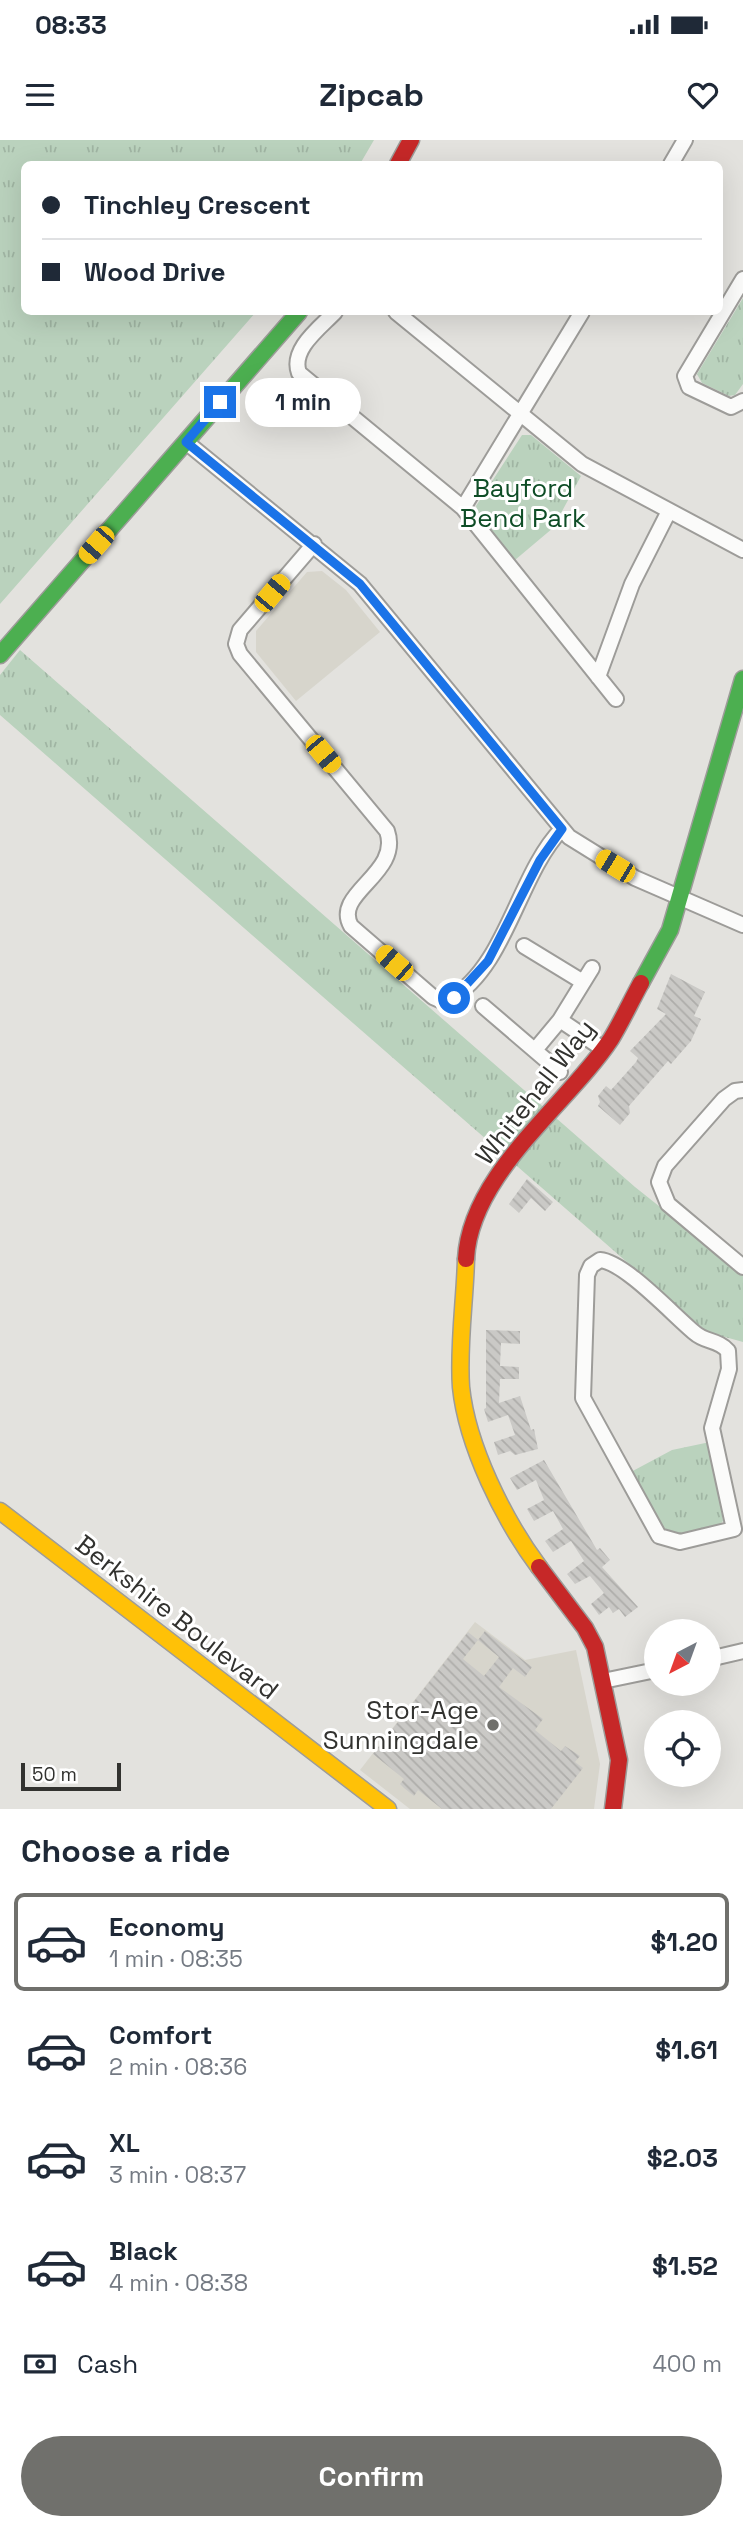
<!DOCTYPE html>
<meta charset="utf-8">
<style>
:root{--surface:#fff;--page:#f6f6f7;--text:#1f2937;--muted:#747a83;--line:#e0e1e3;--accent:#70706c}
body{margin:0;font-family:"Space Grotesk",sans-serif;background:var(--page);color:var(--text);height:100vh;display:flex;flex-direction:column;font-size:26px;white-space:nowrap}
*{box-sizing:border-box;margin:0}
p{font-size:23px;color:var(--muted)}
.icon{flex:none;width:38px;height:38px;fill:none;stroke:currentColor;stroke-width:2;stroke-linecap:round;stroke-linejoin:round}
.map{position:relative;height:1669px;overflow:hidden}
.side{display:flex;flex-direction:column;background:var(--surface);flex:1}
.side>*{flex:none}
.banner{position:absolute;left:21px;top:21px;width:702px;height:154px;border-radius:10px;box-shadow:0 7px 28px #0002;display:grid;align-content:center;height:154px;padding:0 21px;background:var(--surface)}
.needle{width:46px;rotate:221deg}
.fabs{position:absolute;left:644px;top:1479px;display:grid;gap:14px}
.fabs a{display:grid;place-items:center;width:77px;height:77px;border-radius:50%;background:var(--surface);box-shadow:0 7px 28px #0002;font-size:35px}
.scale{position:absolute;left:21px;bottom:18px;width:100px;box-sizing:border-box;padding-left:7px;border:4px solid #32322f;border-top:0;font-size:19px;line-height:24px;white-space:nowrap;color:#32322f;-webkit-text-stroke:5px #fff;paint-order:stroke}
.end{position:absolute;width:32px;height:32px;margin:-16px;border:9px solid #1a73e8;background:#fff;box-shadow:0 0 0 4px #fff}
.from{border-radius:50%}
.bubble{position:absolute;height:49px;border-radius:24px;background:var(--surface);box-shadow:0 7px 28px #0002;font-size:23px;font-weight:700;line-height:49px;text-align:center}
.car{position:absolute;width:21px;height:42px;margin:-21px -10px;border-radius:9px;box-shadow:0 0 5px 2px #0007;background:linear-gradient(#f5c518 24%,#345 0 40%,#f5c518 0 76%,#345 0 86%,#f5c518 0)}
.banner b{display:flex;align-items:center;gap:24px;height:66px;font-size:26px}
.banner b+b{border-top:2px solid var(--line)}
.banner i{width:18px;height:18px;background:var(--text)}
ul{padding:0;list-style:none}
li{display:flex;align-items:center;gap:21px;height:98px;margin:0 14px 10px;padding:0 7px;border:4px solid transparent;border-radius:10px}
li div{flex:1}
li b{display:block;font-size:26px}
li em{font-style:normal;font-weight:700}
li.active{border-color:var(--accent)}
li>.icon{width:63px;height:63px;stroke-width:1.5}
h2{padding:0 21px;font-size:32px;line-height:84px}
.pay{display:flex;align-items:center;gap:18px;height:77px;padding:0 21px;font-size:26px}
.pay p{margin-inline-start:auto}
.cta{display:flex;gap:14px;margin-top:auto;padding:14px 21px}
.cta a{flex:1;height:80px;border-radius:42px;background:var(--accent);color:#fff;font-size:28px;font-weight:700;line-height:80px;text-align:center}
.status{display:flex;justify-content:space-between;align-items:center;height:49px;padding:0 35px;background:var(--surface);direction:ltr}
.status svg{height:19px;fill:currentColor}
header{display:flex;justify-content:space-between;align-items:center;height:91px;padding:0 21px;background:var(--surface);font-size:32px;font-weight:700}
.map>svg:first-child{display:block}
.built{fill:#d7d5cc}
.grass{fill:url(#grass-tufts)}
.building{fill:url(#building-back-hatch);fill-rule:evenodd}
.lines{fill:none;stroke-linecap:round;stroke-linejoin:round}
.street-casing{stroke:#9d9c99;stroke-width:18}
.fast-casing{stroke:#9d9c99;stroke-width:19}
.slow-casing{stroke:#9d9c99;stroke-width:19}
.jam-casing{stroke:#9d9c99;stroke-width:19}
.street{stroke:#fbfbfa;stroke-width:14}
.fast{stroke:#4caf50;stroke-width:16}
.slow{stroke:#ffc107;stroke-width:16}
.jam{stroke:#c62828;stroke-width:16}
.route{stroke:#1a73e8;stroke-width:9}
.poi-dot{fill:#70706c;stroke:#fff;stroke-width:2.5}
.labels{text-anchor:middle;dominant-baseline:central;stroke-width:6;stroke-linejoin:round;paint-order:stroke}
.park-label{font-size:26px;fill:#0e4d26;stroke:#fff}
.street-label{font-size:26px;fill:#32322f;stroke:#fff}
.poi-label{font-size:26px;fill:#32322f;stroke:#fff;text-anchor:end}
</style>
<div class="status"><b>08:33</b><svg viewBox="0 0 49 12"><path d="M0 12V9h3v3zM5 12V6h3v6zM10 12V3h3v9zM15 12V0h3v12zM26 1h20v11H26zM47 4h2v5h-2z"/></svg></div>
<header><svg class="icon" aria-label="menu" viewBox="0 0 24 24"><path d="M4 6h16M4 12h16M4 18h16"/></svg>Zipcab<svg class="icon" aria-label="heart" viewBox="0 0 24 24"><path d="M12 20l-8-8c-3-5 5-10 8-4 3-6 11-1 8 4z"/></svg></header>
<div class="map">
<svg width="743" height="1669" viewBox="0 0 743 1669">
<defs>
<pattern id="grass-tufts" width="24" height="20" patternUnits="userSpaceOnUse" patternTransform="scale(1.75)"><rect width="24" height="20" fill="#bad2bd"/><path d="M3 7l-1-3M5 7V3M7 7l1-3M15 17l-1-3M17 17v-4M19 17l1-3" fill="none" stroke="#a0b5a3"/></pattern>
<pattern id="building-back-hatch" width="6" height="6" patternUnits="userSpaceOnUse" patternTransform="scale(1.75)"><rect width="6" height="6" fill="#cac9c6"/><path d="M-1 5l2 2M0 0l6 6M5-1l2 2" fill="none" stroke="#aeadaa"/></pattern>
</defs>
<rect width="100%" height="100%" fill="#e3e2de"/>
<!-- built -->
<path class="built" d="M 322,431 L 346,450 L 380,492 L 296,561 L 256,512 L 256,491 L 307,432 Z
M 475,1482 L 525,1520 L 576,1510 L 600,1624 L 594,1669 L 410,1669 L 360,1630 Z"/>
<!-- grass -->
<path class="grass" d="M 0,0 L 374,0 L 360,24 L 24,24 L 24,172 L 256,172 L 0,464 Z
M 743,158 L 743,244 L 735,255 L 729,256 L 702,243 L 697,234 Z
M 522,295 L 531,295 L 581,336 L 553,388 L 515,420 L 479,376 L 476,366 Z
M 20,510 L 635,1047 L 743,1133 L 743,1202 L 707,1192 L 0,575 L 0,535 Z
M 710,1302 L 723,1381 C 712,1395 681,1396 665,1392 L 629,1333 L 672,1310 Z"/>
<!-- building -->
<path class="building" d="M 671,834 L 705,852 L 694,876 L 701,879 L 691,901 L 671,924 L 668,921 L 629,966 L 630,973 L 620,985 L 598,966 L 600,962 L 598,956 L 606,946 L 611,950 L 636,922 L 638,918 L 630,911 L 666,874 L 657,869 Z
M 527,1039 L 553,1062 L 545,1071 L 531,1058 L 519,1073 L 509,1064 Z
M 486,1190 L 520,1191 L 520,1204 L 501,1203 L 500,1226 L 519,1227 L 519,1239 L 500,1239 L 499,1263 L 520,1256 L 531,1290 L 534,1289 L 538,1309 L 515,1315 L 510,1311 L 498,1315 L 494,1302 L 515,1295 L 508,1275 L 488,1282 L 484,1269 L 486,1268 Z
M 544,1320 L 597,1410 L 600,1408 L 610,1420 L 602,1427 L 638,1467 L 625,1477 L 619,1469 L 613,1473 L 609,1467 L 599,1475 L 591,1464 L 604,1453 L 590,1436 L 575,1444 L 567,1434 L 584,1421 L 571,1401 L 553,1412 L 545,1401 L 563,1389 L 553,1371 L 534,1381 L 527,1369 L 544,1360 L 536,1340 L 517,1350 L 510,1338 Z
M 485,1491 L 532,1527 L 525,1537 L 513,1528 L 499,1547 L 543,1579 L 535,1590 L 561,1611 L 565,1606 L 580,1616 L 575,1622 L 583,1628 L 551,1669 L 442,1669 L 418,1650 L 414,1656 L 404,1648 L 400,1644 L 404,1639 L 373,1614 L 468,1492 L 478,1500 ZM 478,1500 L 499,1517 L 484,1536 L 463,1519 Z"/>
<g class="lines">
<!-- street casing -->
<g class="street-casing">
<path id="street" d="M 671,24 L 685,0
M 743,139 L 685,236 L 689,247 L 731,267 L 743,261
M 335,172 C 321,187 290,209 299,233 L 463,368 L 616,559
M 396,172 L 582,324 L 743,410
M 186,302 L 360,444 L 569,697 L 635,738 L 743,785
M 463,368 L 582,172
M 314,404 L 240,490 L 236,504 L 240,514 L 387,691 C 402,734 332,753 351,786 L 433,857 L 442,861 L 450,859 C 507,826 518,734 562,689
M 598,537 L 632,444 L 669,371
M 524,806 L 583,842
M 483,866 L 560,932
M 560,880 L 603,909
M 535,910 L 560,880 L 592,828
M 743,950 L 735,951 L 724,959 L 665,1026 L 659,1042 L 668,1064 L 743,1127
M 600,1120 C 625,1122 674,1176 695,1193 C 705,1202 719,1200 728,1211 L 729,1229 L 712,1288 L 734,1389 L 680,1402 L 659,1396 L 583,1258 L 587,1135 L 591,1126 Z
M 709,1519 L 743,1511
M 603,1541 L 656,1530"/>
</g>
<!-- fast casing -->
<g class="fast-casing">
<path id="fast" d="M 0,515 L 299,172
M 641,843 L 670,790 L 743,539"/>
</g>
<!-- slow casing -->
<g class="slow-casing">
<path id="slow" d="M 466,1119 C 465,1160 458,1206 461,1247 C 467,1306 504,1380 539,1427
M 0,1371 L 388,1669"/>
</g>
<!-- jam casing -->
<g class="jam-casing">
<path id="jam" d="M 398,24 L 411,0
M 466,1119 C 470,1034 568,964 611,899 C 622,881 631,861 641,843
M 539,1427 L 585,1488 L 595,1507 L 619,1620 L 613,1669"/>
</g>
<!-- street -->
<use href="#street" class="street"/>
<!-- fast -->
<use href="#fast" class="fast"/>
<!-- slow -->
<use href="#slow" class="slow"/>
<!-- jam -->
<use href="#jam" class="jam"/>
</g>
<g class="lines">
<!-- route -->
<path class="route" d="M 220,262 L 186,302 L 360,444 L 562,689 L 540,720 L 488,821 L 454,858"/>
</g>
<!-- markers -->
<circle class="poi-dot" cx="493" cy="1585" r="7"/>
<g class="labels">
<!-- park labels -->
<g class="park-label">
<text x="523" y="348">Bayford<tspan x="523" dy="30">Bend Park</tspan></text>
</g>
<!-- street labels -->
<g class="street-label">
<text transform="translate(535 952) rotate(-52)">Whitehall Way</text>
<text transform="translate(177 1477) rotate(38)">Berkshire Boulevard</text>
</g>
<!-- poi labels -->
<g class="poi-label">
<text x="479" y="1570">Stor-Age<tspan x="479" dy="30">Sunningdale</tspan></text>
</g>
</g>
</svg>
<div class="fabs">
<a><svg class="needle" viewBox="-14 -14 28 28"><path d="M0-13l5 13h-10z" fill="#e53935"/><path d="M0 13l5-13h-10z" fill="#747a83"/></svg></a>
<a><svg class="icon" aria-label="locate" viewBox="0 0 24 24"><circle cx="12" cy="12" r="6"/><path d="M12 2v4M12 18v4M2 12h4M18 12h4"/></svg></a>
</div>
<div class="scale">50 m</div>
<i class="end from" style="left:454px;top:858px"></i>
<i class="end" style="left:220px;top:262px"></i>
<div class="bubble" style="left:245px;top:238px;width:116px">1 min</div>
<i class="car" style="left:96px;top:405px;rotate:221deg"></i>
<i class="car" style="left:272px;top:453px;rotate:40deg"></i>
<i class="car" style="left:323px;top:614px;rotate:140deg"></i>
<i class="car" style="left:615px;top:726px;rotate:301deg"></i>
<i class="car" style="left:394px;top:823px;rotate:311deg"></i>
<div class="banner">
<b><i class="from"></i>Tinchley Crescent</b>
<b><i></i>Wood Drive</b>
</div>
</div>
<section class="side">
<h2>Choose a ride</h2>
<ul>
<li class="active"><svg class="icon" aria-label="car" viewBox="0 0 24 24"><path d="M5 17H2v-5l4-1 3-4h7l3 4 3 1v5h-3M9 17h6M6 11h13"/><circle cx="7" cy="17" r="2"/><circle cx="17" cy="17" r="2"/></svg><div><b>Economy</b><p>1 min · 08:35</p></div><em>$1.20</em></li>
<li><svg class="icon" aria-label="car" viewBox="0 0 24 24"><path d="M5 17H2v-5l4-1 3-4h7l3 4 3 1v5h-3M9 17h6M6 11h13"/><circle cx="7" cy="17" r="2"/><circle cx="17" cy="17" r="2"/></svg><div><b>Comfort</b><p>2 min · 08:36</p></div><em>$1.61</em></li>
<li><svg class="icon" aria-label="car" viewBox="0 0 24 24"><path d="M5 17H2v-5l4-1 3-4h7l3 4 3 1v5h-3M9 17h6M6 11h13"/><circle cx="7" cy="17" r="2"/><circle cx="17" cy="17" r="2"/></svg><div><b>XL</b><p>3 min · 08:37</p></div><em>$2.03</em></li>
<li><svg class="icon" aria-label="car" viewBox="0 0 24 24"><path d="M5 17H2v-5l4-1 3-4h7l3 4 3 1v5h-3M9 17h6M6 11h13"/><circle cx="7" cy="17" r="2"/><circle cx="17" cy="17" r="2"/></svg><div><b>Black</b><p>4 min · 08:38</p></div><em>$1.52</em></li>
</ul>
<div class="pay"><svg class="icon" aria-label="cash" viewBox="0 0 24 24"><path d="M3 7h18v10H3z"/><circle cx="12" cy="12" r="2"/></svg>Cash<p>400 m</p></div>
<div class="cta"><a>Confirm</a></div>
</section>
